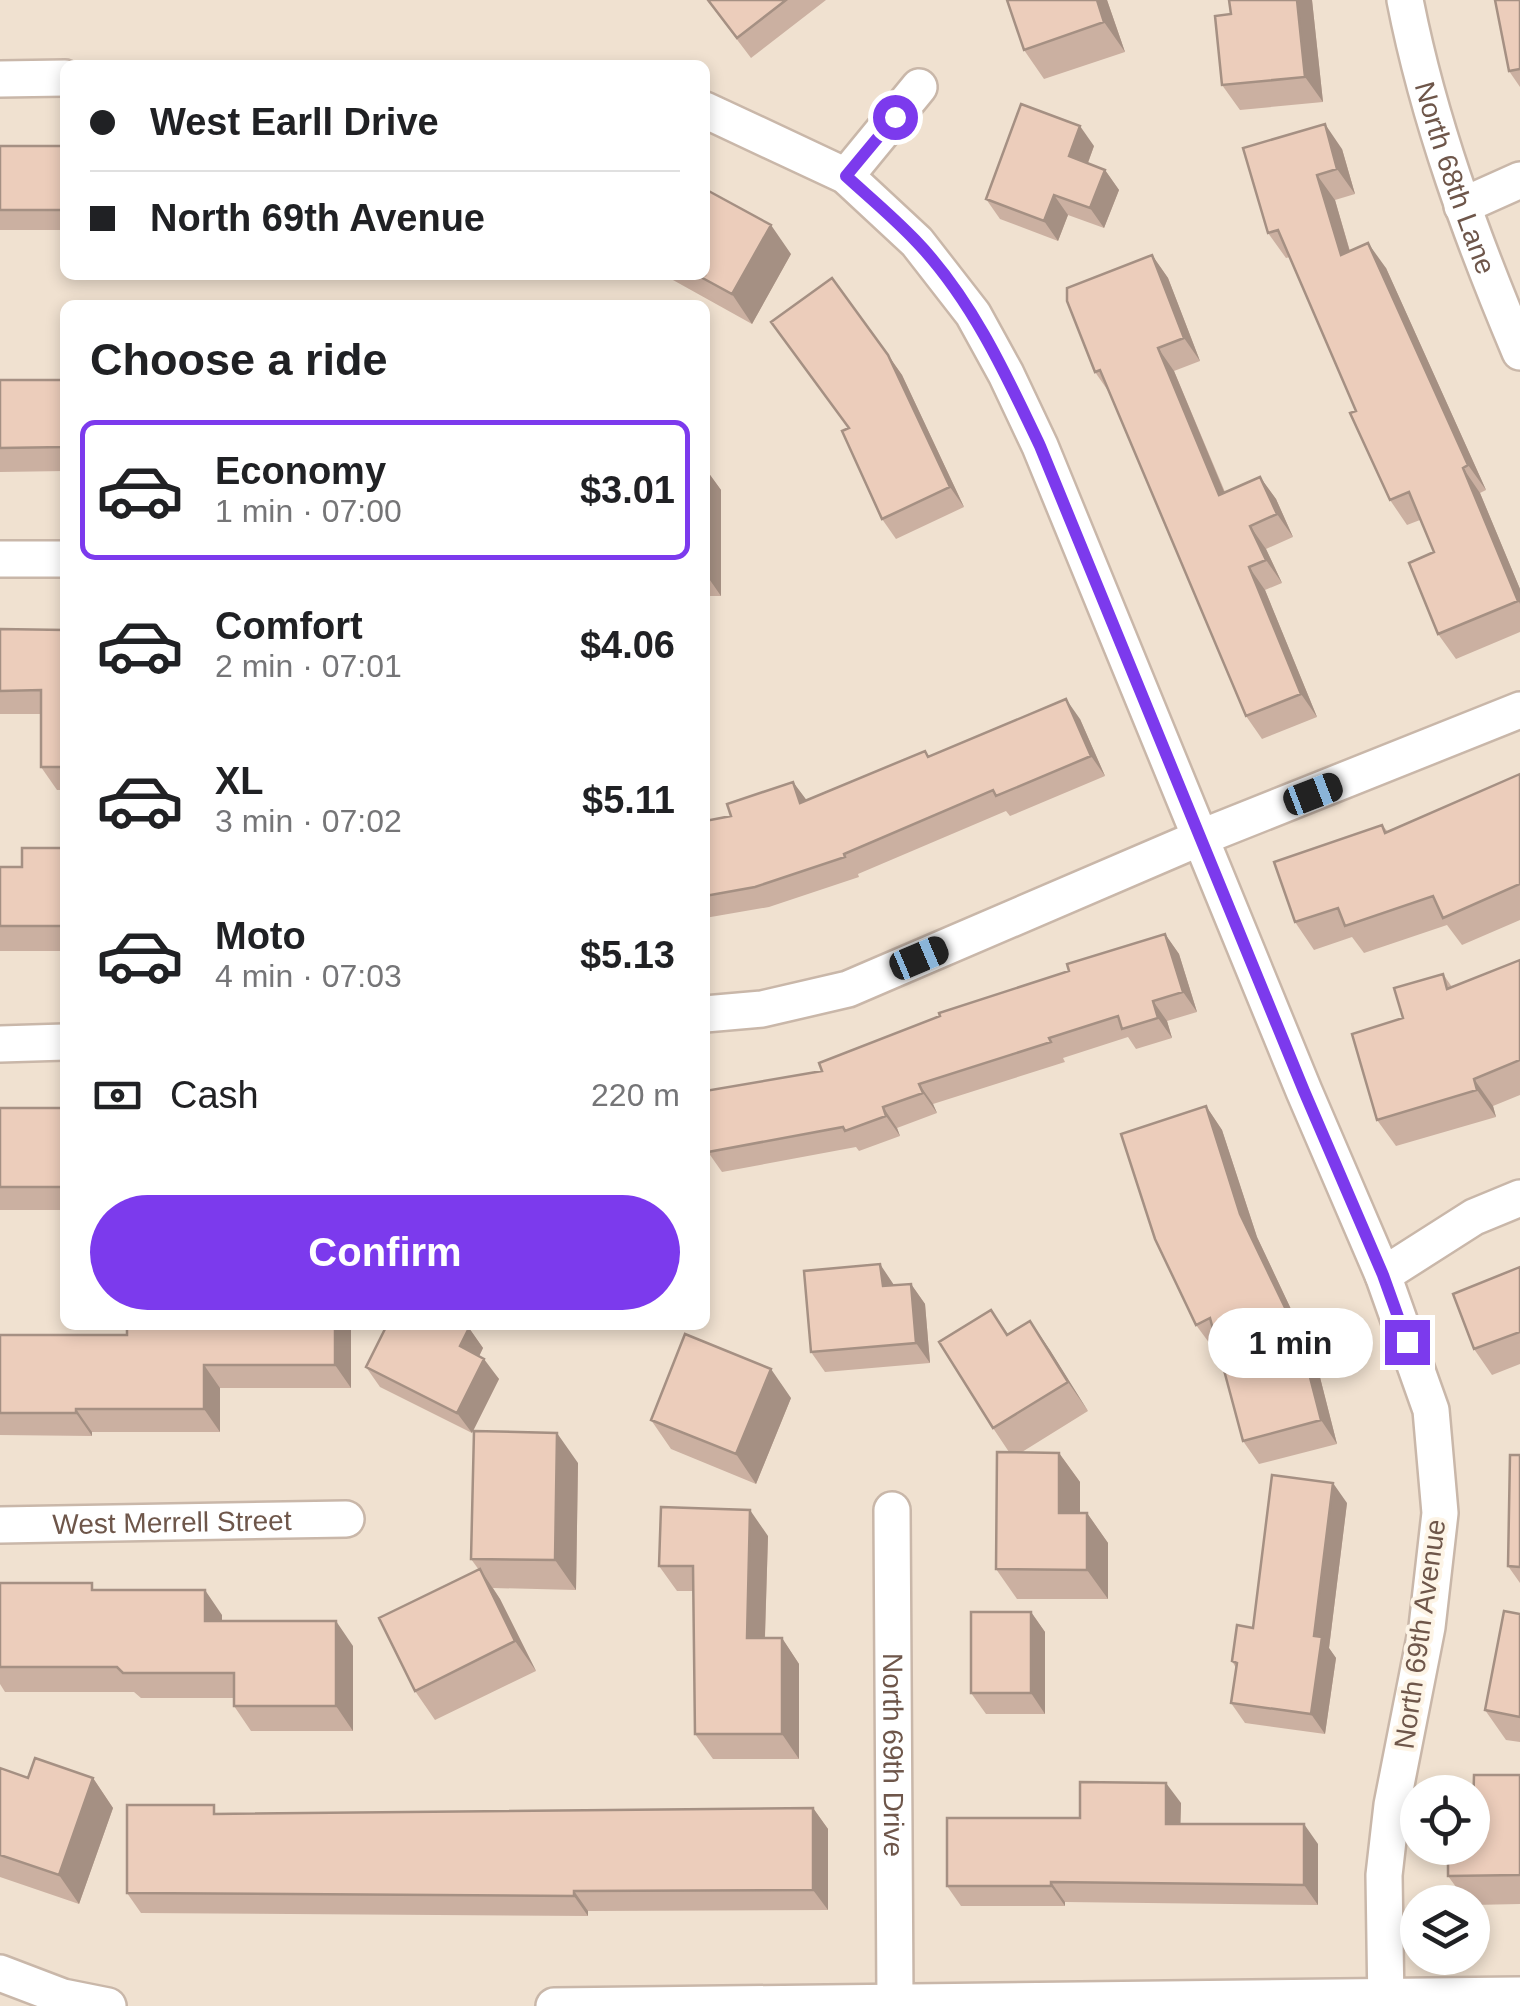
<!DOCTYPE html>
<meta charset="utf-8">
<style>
:root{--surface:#fff;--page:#f2f2f2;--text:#202124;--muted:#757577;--line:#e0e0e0;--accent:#7c3aed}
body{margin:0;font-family:Helvetica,sans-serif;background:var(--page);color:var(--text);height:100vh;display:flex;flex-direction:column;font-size:38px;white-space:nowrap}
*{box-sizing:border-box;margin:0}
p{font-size:32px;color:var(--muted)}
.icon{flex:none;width:55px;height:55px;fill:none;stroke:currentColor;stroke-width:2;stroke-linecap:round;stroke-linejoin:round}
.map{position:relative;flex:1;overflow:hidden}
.details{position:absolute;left:60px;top:300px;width:650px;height:1030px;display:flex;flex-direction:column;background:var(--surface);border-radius:15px;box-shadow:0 5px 15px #0003}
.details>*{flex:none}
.top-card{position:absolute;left:60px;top:60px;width:650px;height:220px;border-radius:15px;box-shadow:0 5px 15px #0003;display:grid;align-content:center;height:220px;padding:0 30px;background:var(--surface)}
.controls{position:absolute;left:1400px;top:1775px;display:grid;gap:20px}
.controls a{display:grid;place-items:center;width:90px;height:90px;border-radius:50%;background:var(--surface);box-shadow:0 5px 15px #0003;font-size:50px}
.end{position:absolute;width:45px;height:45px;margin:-22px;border:12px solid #7c3aed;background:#fff;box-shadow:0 0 0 5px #fff}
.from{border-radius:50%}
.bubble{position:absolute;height:70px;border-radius:35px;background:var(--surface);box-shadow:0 5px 15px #0003;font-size:32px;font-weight:700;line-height:70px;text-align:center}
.car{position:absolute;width:30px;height:60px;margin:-30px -15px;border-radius:12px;box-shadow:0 0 8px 2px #0007;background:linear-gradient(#222 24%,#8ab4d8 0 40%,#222 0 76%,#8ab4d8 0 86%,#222 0)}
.top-card b{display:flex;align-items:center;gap:35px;height:95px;font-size:38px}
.top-card b+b{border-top:2px solid var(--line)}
.top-card i{width:25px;height:25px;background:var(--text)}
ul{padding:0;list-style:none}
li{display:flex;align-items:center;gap:30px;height:140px;margin:0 20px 15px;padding:0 10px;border:5px solid transparent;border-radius:15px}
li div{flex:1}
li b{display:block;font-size:38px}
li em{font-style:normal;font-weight:700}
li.current{border-color:var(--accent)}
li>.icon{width:90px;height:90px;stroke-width:1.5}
h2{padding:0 30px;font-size:45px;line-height:120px}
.pay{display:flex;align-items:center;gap:25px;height:110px;padding:0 30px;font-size:38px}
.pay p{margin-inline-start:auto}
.primary-button{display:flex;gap:20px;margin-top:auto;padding:20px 30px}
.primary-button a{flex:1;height:115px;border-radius:60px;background:var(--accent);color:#fff;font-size:40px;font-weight:700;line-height:115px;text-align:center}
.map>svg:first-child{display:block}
.residential{fill:#f0e1d0;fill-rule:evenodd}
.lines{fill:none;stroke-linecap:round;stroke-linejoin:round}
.street-casing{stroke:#c9b7a9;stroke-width:40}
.street{stroke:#fff;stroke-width:35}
.wall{fill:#cbb0a1}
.shaded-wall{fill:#a59083}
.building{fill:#eccdbb;stroke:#a59083;stroke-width:2.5}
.route{stroke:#7c3aed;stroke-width:12}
.labels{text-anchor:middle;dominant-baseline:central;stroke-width:8;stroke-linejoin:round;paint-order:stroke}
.street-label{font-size:28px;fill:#6e564a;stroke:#fdf4e6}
</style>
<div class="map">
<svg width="1520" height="2006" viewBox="0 0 1520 2006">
<rect width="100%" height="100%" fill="#faefe1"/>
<!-- residential -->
<path class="residential" d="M 0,0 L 1520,0 L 1520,2006 L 0,2006 ZM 65,65 L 705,65 L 705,275 L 65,275 ZM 65,305 L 705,305 L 705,1325 L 65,1325 ZM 1418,1792 L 1472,1792 L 1472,1848 L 1418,1848 ZM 1418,1902 L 1472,1902 L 1472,1958 L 1418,1958 Z"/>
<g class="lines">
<!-- street casing -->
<g class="street-casing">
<g id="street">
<path id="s1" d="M 1405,0 C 1429,122 1472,238 1520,352"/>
<path d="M 0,79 L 65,78"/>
<path d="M 705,110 L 846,176 L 917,242 L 973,314 L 1006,374 L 1040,446 L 1304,1091 L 1383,1275 L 1431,1410 L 1440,1513 L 1427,1627 L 1392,1805 L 1384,1875 L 1386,2006"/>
<path d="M 846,176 L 919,87"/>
<path d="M 1462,206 L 1520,180"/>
<path d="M 0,559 L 65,559"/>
<path d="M 705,1014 L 762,1009 L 848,989 L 1202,837 L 1520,710"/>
<path d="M 0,1044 L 65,1042"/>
<path d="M 1383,1275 L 1474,1217 L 1520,1198"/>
<path id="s2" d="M 892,1510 L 895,2000"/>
<path id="s3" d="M 0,1525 L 346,1519"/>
<path d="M 0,1973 L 63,1997 L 108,2006"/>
<path d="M 554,2006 L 1520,1995"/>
</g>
</g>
<!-- street -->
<use href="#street" class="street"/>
</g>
<!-- wall -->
<path class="wall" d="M 707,0 L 826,0 L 751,58 Z
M 1007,0 L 1107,0 L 1125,52 L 1044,79 L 1024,50 Z
M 1229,0 L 1312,0 L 1323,102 L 1240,110 L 1222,85 L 1231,14 Z
M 1520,0 L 1520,87 L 1509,71 Z
M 0,146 L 65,146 L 65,230 L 0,230 Z
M 1094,146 L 1088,163 L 1105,170 L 1119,190 L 1104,228 L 1068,215 L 1058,241 L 1000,219 L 986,199 Z
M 1243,148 L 1342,149 L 1355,194 L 1335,200 L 1350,251 L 1386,268 L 1486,490 L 1480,493 L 1520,589 L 1520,632 L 1456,659 L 1438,634 L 1434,552 L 1420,520 L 1407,525 L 1390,500 L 1356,411 L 1290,257 L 1286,258 L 1268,233 Z
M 791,254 L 752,324 L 664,275 L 705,275 Z
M 1152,255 L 1168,278 L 1200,361 L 1174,371 L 1225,492 L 1260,477 L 1276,499 L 1293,537 L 1266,549 L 1282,583 L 1265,590 L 1317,717 L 1262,739 L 1246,716 L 1111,395 L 1095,372 Z
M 888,355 L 902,375 L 964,507 L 896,539 L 882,519 L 848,428 Z
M 0,380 L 65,380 L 65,471 L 0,472 Z
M 705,468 L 721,490 L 721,596 L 705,596 Z
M 0,629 L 65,630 L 65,790 L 57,790 L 41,767 L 41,714 L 0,714 Z
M 1080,719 L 1105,776 L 1010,816 L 1006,811 L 858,874 L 859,877 L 769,907 L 705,918 L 705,821 L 731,816 L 793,782 L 806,800 L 929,757 Z
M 1520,774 L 1520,920 L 1462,945 L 1447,925 L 1364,953 L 1352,937 L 1314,950 L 1295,922 L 1382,825 L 1388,832 Z
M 65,848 L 65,951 L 0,951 L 0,867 L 22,867 Z
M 1165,934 L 1179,954 L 1197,1012 L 1167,1021 L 1172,1038 L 1136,1049 L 1128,1037 L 1063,1058 L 1065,1062 L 933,1104 L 937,1113 L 897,1128 L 900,1136 L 859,1151 L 856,1147 L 722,1172 L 708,1152 L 822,1071 L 1069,971 Z
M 1520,960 L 1520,1095 L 1493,1106 L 1496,1117 L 1396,1146 L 1377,1120 L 1403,1018 L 1443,974 L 1452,987 Z
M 1206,1106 L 1222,1130 L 1257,1237 L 1298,1324 L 1311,1342 L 1337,1444 L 1259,1464 L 1243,1441 L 1218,1346 L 1213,1348 L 1196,1325 Z
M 0,1108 L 65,1108 L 65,1210 L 0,1210 Z
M 1520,1267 L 1520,1364 L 1492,1375 L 1474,1349 Z
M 911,1284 L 925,1304 L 930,1363 L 825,1372 L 811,1352 L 895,1285 Z
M 991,1310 L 1008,1334 L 1030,1321 L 1088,1411 L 1022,1452 L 1059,1453 L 1080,1482 L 1080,1513 L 1087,1513 L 1108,1543 L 1108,1599 L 1017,1599 L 996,1569 L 1009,1452 L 993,1428 Z
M 351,1325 L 351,1388 L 220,1388 L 220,1432 L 92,1432 L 92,1436 L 0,1435 L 0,1335 L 127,1335 Z
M 469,1328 L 483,1348 L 479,1356 L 499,1379 L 472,1433 L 380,1387 L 366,1367 Z
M 791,1398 L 756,1484 L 671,1449 L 651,1420 Z
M 1520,1455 L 1520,1583 L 1508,1566 Z
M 578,1463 L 576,1590 L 493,1588 L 500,1599 L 536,1671 L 435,1720 L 415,1691 L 479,1570 L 471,1559 Z
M 1347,1503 L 1329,1648 L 1336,1658 L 1325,1734 L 1245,1723 L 1231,1703 L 1236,1668 L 1232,1661 L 1253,1628 Z
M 768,1536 L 765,1638 L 782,1638 L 799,1664 L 799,1759 L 713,1759 L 695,1734 L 694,1591 L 677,1591 L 659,1566 Z
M 0,1583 L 96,1590 L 222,1615 L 222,1621 L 353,1646 L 353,1731 L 251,1731 L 234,1706 L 234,1698 L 141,1698 L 134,1692 L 5,1692 L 0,1684 Z
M 1031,1612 L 1045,1632 L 1045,1714 L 986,1714 L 971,1693 Z
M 1520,1614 L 1520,1742 L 1506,1740 L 1485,1710 Z
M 0,1768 L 28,1778 L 93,1778 L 113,1808 L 79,1904 L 0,1877 Z
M 1520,1775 L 1520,1904 L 1472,1905 L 1472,1902 L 1467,1902 L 1448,1876 Z
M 1181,1803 L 1180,1824 L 1318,1844 L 1318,1905 L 1065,1902 L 1065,1906 L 961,1906 L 947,1886 L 1080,1818 Z
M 813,1808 L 828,1829 L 828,1910 L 588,1911 L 588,1916 L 141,1913 L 127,1893 L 220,1814 Z"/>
<!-- shaded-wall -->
<path class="shaded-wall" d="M 1097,0 L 1107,0 L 1125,52 L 1104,22 Z
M 1297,0 L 1312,0 L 1323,102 L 1305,77 Z
M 1325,124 L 1342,149 L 1355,194 L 1337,169 Z
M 1080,126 L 1094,146 L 1083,176 L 1069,156 Z
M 1105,170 L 1119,190 L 1104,228 L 1090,208 Z
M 1317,175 L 1335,200 L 1358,280 L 1341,255 Z
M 1054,195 L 1068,215 L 1058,241 L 1044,221 Z
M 771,225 L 791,254 L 752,324 L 732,294 Z
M 1368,243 L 1386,268 L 1486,490 L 1468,465 Z
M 1152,255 L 1168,278 L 1200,361 L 1184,338 Z
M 1158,348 L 1174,371 L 1235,518 L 1219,495 Z
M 888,355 L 902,375 L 964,507 L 950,487 Z
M 705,468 L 721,490 L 721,596 L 705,573 Z
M 1463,468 L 1480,493 L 1520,589 L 1520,604 Z
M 1260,477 L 1276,499 L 1293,537 L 1277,514 Z
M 1250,526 L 1266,549 L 1282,583 L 1266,560 Z
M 1249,567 L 1265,590 L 1317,717 L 1301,694 Z
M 1066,699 L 1080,719 L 1105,776 L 1091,756 Z
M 793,782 L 808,802 L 800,803 Z
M 1165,934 L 1179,954 L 1197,1012 L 1183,992 Z
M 1153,1001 L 1167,1021 L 1172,1038 L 1158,1018 Z
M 1474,1079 L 1493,1106 L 1496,1117 L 1477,1090 Z
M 919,1084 L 933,1104 L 937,1113 L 923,1093 Z
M 1206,1106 L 1222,1130 L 1257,1237 L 1298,1324 L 1311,1342 L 1337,1444 L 1321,1420 L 1291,1320 L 1240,1214 Z
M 883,1107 L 897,1128 L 900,1136 L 886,1116 Z
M 880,1264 L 894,1285 L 883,1286 Z
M 911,1284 L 925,1304 L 930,1363 L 916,1343 Z
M 1030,1321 L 1050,1350 L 1088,1411 L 1068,1382 Z
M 335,1325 L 351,1325 L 351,1388 L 335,1365 Z
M 469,1328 L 483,1348 L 474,1367 L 460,1346 Z
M 484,1359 L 499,1379 L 472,1433 L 457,1413 Z
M 204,1365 L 220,1388 L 220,1432 L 204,1409 Z
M 771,1369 L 791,1398 L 756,1484 L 736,1454 Z
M 76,1409 L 92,1432 L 92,1436 L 76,1413 Z
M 557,1433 L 578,1463 L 576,1590 L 555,1560 Z
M 1059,1453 L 1080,1482 L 1080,1543 L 1059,1513 Z
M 1333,1483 L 1347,1503 L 1329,1648 L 1336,1658 L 1325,1734 L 1311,1714 L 1314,1636 Z
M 750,1510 L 768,1536 L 764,1664 L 747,1638 Z
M 1087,1513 L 1108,1543 L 1108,1599 L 1087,1570 Z
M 480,1569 L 500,1599 L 536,1671 L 515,1641 Z
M 205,1590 L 222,1615 L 222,1646 L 205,1621 Z
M 1031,1612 L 1045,1632 L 1045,1714 L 1031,1693 Z
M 336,1621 L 353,1646 L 353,1731 L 336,1706 Z
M 782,1638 L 799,1664 L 799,1759 L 782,1734 Z
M 93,1778 L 113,1808 L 79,1904 L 59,1875 Z
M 1166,1783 L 1181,1803 L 1180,1844 L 1166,1824 Z
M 813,1808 L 828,1829 L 828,1910 L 813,1890 Z
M 1304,1824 L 1318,1844 L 1318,1905 L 1304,1885 Z
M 1051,1882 L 1065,1902 L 1065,1906 L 1051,1886 Z
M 574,1891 L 588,1911 L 588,1916 L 574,1896 Z"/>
<!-- building -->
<path class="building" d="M 708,0 L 786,0 L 737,38 Z
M 1007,0 L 1097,0 L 1104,22 L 1024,50 Z
M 1229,0 L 1297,0 L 1305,77 L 1222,85 L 1215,16 L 1231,14 Z
M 1495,0 L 1520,0 L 1520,69 L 1509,71 Z
M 1021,104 L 1080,126 L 1069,156 L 1105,170 L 1090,208 L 1054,195 L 1044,221 L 986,199 Z
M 1325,124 L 1337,169 L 1317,175 L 1341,255 L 1368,243 L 1468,465 L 1463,468 L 1518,601 L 1438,634 L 1409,563 L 1434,552 L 1409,492 L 1390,500 L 1350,413 L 1356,411 L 1278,230 L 1268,233 L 1243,148 Z
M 0,146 L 65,146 L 65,210 L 0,210 Z
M 705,189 L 771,225 L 732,294 L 697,275 L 705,275 Z
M 1152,255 L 1184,338 L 1158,348 L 1219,495 L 1260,477 L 1277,514 L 1250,526 L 1266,560 L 1249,567 L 1301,694 L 1246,716 L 1100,370 L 1095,372 L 1067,301 L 1067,288 Z
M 832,278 L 888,355 L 950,487 L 882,519 L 842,431 L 849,428 L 771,322 Z
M 0,380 L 65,380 L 65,447 L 0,448 Z
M 0,629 L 65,630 L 65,767 L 41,767 L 41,690 L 0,691 Z
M 1066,699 L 1091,756 L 996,796 L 993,790 L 844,854 L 845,857 L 755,887 L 705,896 L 705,821 L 731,816 L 727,804 L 793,782 L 800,803 L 925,751 L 928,757 Z
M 1520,774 L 1520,884 L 1443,918 L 1433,896 L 1345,926 L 1338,908 L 1295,922 L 1274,862 L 1382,825 L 1385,833 Z
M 22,848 L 65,848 L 65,926 L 0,926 L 0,867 L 22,867 Z
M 1165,934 L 1183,992 L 1153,1001 L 1158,1018 L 1122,1029 L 1118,1016 L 1049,1038 L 1051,1042 L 919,1084 L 923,1093 L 883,1107 L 886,1116 L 845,1131 L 843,1127 L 708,1152 L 705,1137 L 705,1091 L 822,1071 L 819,1063 L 940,1016 L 939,1013 L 1069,971 L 1067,964 Z
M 1520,960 L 1520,1060 L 1474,1079 L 1477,1090 L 1377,1120 L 1352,1034 L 1403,1018 L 1394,988 L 1443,974 L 1447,989 Z
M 1206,1106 L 1240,1214 L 1291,1320 L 1295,1319 L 1321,1420 L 1243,1441 L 1210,1318 L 1196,1325 L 1155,1239 L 1121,1134 Z
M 0,1108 L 65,1108 L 65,1187 L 0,1187 Z
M 880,1264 L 883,1286 L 911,1284 L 916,1343 L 811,1352 L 804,1271 Z
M 1520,1267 L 1520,1332 L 1474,1349 L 1453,1294 Z
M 991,1310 L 1007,1335 L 1030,1321 L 1068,1382 L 993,1428 L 939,1342 Z
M 127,1325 L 335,1325 L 335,1365 L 204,1365 L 204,1409 L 76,1409 L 76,1413 L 0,1413 L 0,1335 L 127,1335 Z
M 387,1325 L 464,1325 L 469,1328 L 460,1346 L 484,1359 L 457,1413 L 366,1367 Z
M 685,1334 L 771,1369 L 736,1454 L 651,1420 Z
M 474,1431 L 557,1433 L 555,1560 L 471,1559 Z
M 997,1452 L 1059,1453 L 1059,1513 L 1087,1513 L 1087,1570 L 996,1569 Z
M 1510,1455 L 1520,1455 L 1520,1567 L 1508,1566 Z
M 1272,1475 L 1333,1483 L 1314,1636 L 1322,1637 L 1311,1714 L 1231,1703 L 1237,1663 L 1232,1661 L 1237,1625 L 1253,1628 Z
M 661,1507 L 750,1510 L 747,1638 L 782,1638 L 782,1734 L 695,1734 L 693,1566 L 659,1566 Z
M 480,1569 L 515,1641 L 415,1691 L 379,1618 Z
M 0,1583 L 92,1583 L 92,1590 L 205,1590 L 205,1621 L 336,1621 L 336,1706 L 234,1706 L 234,1673 L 123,1673 L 117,1667 L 0,1667 Z
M 1504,1611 L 1520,1614 L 1520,1717 L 1485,1710 Z
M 971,1612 L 1031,1612 L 1031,1693 L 971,1693 Z
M 35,1758 L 93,1778 L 59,1875 L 0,1855 L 0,1768 L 28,1778 Z
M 1474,1775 L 1520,1775 L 1520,1875 L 1448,1876 L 1448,1848 L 1472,1848 Z
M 1080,1782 L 1166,1783 L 1166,1824 L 1304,1824 L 1304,1885 L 1051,1882 L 1051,1886 L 947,1886 L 947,1818 L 1080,1818 Z
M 127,1805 L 214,1805 L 214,1814 L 813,1808 L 813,1890 L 574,1891 L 574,1896 L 127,1893 Z"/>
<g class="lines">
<!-- route -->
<path class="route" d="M 895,117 L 846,176 C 869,197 893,217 915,240 C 971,298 1006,374 1040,446 L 1304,1091 L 1383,1275 L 1407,1342"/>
</g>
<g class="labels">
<!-- street labels -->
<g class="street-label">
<text stroke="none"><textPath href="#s1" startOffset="185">North 68th Lane</textPath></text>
<text stroke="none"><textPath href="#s3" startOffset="172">West Merrell Street</textPath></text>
<text transform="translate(1420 1634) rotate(-82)">North 69th Avenue</text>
<text stroke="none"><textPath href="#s2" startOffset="245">North 69th Drive</textPath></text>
</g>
</g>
</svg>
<div class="controls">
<a><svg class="icon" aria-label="locate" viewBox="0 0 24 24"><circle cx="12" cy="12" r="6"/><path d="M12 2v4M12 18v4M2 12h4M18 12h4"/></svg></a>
<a><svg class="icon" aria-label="layers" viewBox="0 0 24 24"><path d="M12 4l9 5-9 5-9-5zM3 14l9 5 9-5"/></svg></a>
</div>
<i class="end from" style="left:895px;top:117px"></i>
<i class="end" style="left:1407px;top:1342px"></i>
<div class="bubble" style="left:1208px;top:1308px;width:165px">1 min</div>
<i class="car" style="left:1313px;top:794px;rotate:69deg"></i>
<i class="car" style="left:919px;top:958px;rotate:67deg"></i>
<div class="top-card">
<b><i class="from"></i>West Earll Drive</b>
<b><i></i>North 69th Avenue</b>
</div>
<section class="details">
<h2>Choose a ride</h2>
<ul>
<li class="current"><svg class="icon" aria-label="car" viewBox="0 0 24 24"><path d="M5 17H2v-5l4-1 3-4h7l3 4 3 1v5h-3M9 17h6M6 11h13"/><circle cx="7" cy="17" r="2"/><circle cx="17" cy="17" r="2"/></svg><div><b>Economy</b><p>1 min · 07:00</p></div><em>$3.01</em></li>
<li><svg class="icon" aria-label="car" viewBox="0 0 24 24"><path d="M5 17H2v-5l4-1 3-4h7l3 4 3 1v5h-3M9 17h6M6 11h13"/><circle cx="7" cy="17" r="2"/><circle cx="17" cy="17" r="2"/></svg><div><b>Comfort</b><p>2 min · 07:01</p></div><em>$4.06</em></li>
<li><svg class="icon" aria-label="car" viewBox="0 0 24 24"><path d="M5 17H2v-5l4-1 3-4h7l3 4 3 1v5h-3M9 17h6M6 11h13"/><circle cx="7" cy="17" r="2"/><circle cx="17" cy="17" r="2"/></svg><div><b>XL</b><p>3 min · 07:02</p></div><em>$5.11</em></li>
<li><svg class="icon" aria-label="car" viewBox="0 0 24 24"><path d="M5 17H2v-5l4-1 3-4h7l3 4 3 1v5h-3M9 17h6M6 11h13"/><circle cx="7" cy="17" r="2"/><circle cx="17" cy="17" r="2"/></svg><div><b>Moto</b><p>4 min · 07:03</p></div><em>$5.13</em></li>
</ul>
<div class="pay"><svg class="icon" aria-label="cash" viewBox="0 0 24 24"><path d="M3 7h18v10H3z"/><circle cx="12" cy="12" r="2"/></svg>Cash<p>220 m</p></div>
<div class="primary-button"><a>Confirm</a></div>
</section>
</div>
